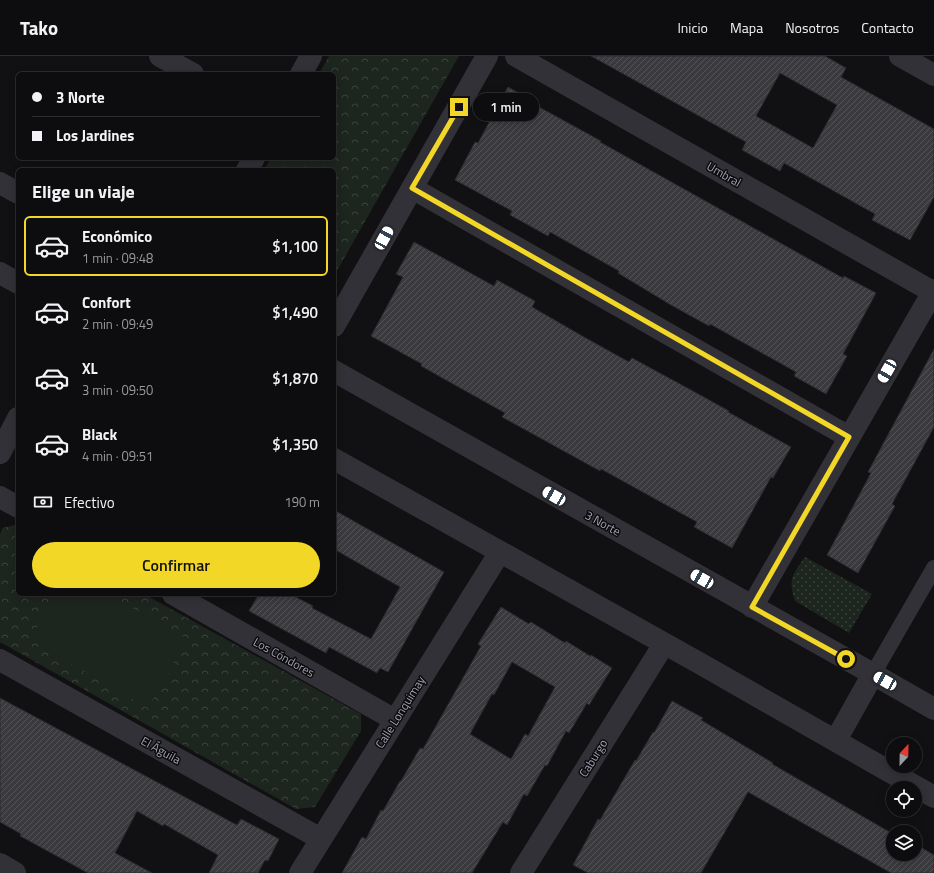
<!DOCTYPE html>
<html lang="es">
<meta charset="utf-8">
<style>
:root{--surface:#0d0c0e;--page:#1b1a1c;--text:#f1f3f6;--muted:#9a9b9e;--line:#2d2c2e;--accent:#f3d727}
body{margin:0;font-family:"Titillium Web",sans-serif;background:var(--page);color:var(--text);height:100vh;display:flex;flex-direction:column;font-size:15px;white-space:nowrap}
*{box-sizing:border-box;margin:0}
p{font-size:13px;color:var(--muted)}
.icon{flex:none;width:22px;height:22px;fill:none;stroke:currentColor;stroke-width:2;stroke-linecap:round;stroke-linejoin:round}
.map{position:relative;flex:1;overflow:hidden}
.panel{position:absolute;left:16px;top:112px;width:320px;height:428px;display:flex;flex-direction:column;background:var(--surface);border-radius:6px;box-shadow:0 2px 10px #0003,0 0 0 1px var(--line)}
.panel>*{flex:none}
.banner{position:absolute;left:16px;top:16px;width:320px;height:88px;border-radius:6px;box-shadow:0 2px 10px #0003,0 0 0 1px var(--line);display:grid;align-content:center;height:88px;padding:0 16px;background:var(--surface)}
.needle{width:26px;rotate:22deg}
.controls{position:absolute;left:886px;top:681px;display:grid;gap:8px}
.controls a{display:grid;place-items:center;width:36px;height:36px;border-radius:50%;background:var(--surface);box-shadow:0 2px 10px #0003,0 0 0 1px var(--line);font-size:20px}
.end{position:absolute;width:18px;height:18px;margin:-9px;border:5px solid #f3d727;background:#111;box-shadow:0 0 0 2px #111}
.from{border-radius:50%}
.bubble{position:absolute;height:28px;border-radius:14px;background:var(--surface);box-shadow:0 2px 10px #0003,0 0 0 1px var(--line);font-size:13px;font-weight:600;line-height:28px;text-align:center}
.car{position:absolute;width:12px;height:24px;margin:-12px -6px;border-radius:5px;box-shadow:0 0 3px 1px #0007;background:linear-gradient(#fff 24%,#345 0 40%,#fff 0 76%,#345 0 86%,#fff 0)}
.banner b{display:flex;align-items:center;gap:14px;height:38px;font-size:15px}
.banner b+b{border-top:1px solid var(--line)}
.banner i{width:10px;height:10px;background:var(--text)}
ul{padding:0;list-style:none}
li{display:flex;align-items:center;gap:12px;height:60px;margin:0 8px 6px;padding:0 8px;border:2px solid transparent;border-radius:6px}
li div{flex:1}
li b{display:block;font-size:15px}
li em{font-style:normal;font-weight:600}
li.active{border-color:var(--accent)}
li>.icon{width:36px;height:36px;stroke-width:1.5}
h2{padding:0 16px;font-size:18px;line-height:48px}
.pay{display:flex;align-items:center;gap:10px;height:44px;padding:0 16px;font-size:15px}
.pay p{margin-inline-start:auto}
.action{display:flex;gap:8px;margin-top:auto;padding:8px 16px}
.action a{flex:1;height:46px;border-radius:24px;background:var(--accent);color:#111;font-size:16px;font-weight:600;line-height:46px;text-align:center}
header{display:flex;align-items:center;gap:24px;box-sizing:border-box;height:56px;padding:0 20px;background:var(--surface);border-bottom:1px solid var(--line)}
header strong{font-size:19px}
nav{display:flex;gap:22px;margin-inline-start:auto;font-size:14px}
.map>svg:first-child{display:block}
.grass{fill:url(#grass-dots)}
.park{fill:url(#park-crowns)}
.pitch{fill:#1d251f}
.building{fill:url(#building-hatch);stroke:#2b2a2e;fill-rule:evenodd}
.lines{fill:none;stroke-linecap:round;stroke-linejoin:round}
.service{stroke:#323137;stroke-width:16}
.minor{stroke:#323137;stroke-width:22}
.tertiary{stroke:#323137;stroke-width:22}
.route{stroke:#f3d727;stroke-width:5}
.labels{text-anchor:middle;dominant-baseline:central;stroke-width:3;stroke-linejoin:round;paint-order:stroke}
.street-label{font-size:12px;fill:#a1a3b3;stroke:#0c0b0d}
</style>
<header>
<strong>Tako</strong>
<nav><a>Inicio</a><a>Mapa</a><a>Nosotros</a><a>Contacto</a></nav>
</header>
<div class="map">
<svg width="934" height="817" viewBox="0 0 934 817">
<defs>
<pattern id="grass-dots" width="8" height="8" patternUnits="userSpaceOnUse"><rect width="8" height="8" fill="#1d251f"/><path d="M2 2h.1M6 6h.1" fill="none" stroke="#3b423d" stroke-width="1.8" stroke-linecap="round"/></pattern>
<pattern id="park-crowns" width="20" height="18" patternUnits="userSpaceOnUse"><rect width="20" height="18" fill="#1d251f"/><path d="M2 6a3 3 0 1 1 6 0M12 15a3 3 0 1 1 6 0" fill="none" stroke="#3b423d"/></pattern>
<pattern id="building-hatch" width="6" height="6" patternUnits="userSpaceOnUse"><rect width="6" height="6" fill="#3a3a3f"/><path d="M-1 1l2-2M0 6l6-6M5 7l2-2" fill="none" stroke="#535358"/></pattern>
</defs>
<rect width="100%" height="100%" fill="#111012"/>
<!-- grass -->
<path class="grass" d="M 805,501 L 872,538 L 849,577 L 795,545 C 788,523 792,519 805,501 Z"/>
<!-- park -->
<path class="park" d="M 329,0 L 459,0 L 334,220 L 334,114 L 264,114 L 271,102 L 334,102 L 334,18 L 319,18 Z
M 18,468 L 18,538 L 144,538 L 361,658 L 361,675 L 315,751 L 296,753 L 0,586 L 0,478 L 3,472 Z"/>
<!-- pitch -->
<path class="pitch" d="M 56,538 L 108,538 L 187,583 L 148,652 L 30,584 Z"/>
<!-- building -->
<path class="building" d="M 591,0 L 825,0 L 846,12 L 841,21 L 934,73 L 934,141 L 910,184 L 872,164 L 875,158 L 784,107 L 780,115 L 742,94 L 746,86 ZM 780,17 L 837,49 L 813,92 L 756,60 Z
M 508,31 L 540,49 L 539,51 L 601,85 L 600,86 L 843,222 L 844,220 L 876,237 L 843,298 L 847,300 L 826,338 L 794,320 L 796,316 L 710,268 L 709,270 L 671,249 L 618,217 L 619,215 L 550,176 L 548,180 L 510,159 L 512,155 L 455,124 L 475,86 L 478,87 Z
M 414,186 L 494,230 L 497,224 L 535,245 L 532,251 L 584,281 L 629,306 L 632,302 L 691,334 L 729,355 L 728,356 L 791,391 L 773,422 L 771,421 L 732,492 L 694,471 L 697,466 L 601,413 L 600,415 L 502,361 L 505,357 L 421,310 L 422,308 L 371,280 L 403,221 L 396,218 Z
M 934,293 L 934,371 L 892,448 L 895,450 L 858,517 L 827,499 L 871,417 L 868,416 Z
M 334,454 L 444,516 L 388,616 L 380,612 L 377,617 L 329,591 L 326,597 L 249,555 L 259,538 L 290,538 L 313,550 L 312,552 L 371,583 L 400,531 L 334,493 Z
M 501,551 L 529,568 L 531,566 L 565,587 L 566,585 L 590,600 L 591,599 L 612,612 L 589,649 L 587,647 L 569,677 L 566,675 L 547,710 L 545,709 L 527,740 L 524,738 L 507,769 L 503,766 L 472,817 L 342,817 L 362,781 L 366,783 L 381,754 L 383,755 L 400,725 L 401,725 L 420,692 L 423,693 L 481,590 L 478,588 ZM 512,606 L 555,631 L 528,680 L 525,678 L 511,703 L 470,678 L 492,638 L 494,639 Z
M 0,642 L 237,769 L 241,763 L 279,783 L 268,805 L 265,804 L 258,817 L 209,817 L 218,799 L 164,768 L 163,770 L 137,755 L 115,797 L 152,817 L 88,817 L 20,780 L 21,778 L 0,766 Z
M 672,645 L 703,662 L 701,664 L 773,707 L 772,708 L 893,778 L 893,798 L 915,798 L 915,788 L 934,799 L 934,817 L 891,817 L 748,736 L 701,817 L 588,817 L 573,809 L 598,763 L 600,764 L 635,704 L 636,705 L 653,676 L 654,677 Z"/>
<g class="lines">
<!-- service -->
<path class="service" d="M 873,618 L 934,512"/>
<!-- minor -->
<path class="minor" d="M 160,0 L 193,18
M 516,0 L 933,236
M 900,0 L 934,19
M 301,18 L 311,0
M 247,114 L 254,102
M 412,132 L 849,381
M 334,270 L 487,0
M 0,397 L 18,362
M 0,441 L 18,451
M 173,538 L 395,664
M 752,551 L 934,234
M 0,604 L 321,783
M 873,618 L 934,653
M 0,808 L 15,817
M 300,817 L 500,496
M 521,817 L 664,588"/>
<!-- tertiary -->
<path class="tertiary" d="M 0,127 L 18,137
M 0,217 L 18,227
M 334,315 L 873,618 L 836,684
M 334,403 L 701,608 L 934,741"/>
</g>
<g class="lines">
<!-- route -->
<path class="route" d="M 459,51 L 412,132 L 849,381 L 752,551 L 846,603"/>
</g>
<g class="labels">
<!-- street labels -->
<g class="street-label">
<text transform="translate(724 118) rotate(30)">Umbral</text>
<text transform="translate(603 467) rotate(29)">3 Norte</text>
<text transform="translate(284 601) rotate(29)">Los Cóndores</text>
<text transform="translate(400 656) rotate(-58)">Calle Lonquimay</text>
<text transform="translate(161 694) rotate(29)">El Águila</text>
<text transform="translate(593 702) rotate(-58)">Caburgo</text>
</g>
</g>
</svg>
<div class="controls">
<a><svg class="needle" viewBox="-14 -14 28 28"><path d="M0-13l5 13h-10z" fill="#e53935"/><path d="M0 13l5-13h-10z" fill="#9a9b9e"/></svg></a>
<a><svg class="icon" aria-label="locate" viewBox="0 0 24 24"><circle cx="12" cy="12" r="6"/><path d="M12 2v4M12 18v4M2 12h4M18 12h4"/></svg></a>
<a><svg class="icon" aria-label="layers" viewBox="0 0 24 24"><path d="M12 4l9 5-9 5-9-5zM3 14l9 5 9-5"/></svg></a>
</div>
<i class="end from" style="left:846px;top:603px"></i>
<i class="end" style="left:459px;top:51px"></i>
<div class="bubble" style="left:473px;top:37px;width:66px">1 min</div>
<i class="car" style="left:384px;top:182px;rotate:29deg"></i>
<i class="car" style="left:887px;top:315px;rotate:210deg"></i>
<i class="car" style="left:554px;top:440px;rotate:300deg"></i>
<i class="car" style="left:702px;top:523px;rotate:300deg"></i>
<i class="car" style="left:885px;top:625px;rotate:299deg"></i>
<div class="banner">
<b><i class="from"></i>3 Norte</b>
<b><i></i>Los Jardines</b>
</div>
<section class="panel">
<h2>Elige un viaje</h2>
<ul>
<li class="active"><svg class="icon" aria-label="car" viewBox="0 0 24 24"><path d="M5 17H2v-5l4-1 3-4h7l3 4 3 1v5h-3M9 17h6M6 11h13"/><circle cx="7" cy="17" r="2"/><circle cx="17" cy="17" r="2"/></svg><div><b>Económico</b><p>1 min · 09:48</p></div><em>$1,100</em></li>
<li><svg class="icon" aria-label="car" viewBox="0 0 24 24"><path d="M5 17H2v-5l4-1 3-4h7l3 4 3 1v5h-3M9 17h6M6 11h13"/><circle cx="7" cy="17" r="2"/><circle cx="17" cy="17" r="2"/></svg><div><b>Confort</b><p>2 min · 09:49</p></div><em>$1,490</em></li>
<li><svg class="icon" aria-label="car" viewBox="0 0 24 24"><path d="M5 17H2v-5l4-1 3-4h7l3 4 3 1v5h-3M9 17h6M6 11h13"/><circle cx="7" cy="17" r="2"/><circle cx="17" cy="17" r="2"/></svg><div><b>XL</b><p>3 min · 09:50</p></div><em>$1,870</em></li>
<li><svg class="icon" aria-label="car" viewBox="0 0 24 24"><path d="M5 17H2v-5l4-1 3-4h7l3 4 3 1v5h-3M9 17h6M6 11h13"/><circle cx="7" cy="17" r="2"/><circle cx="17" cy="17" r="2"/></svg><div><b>Black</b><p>4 min · 09:51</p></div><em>$1,350</em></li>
</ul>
<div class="pay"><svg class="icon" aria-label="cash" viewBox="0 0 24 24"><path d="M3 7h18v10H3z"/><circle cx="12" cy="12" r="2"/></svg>Efectivo<p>190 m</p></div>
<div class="action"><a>Confirmar</a></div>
</section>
</div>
